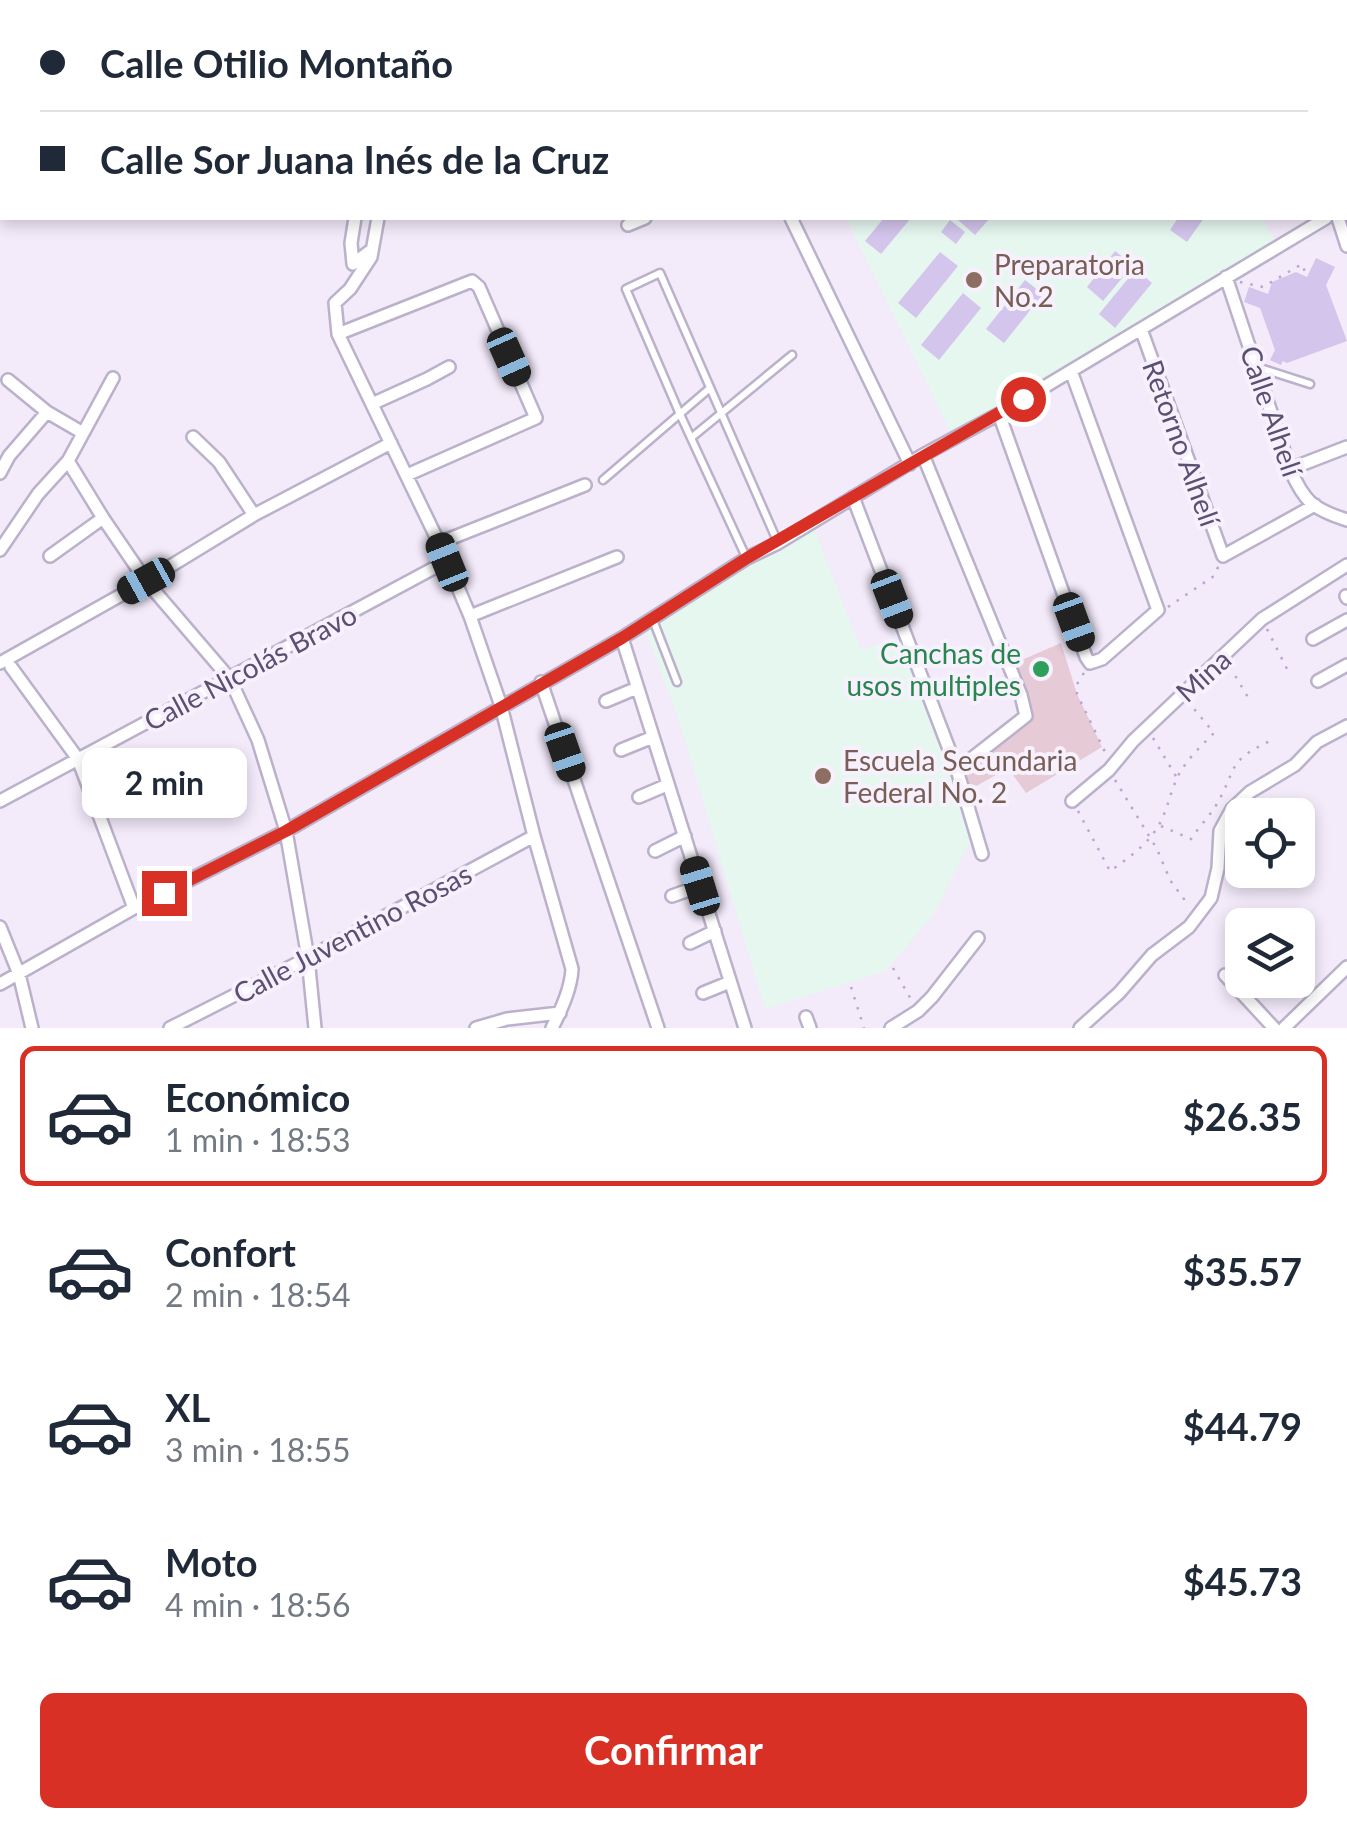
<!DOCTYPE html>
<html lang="es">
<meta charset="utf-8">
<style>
:root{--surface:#fff;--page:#f6f6f7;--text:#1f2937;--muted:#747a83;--line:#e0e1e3;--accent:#d93025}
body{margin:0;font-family:Lato,sans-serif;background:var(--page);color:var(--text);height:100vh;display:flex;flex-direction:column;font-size:38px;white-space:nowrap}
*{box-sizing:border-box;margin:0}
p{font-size:32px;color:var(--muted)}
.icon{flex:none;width:55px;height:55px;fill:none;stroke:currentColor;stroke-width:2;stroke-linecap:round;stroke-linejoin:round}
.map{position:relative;height:1028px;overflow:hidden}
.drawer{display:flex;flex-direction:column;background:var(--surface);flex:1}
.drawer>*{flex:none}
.top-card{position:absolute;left:0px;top:0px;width:1348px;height:220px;box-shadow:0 5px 15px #0003;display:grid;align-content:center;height:220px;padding:0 40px;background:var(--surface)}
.buttons{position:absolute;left:1225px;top:798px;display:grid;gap:20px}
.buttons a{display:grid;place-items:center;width:90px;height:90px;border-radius:15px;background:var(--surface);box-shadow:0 5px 15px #0003;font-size:50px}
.end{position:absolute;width:45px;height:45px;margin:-22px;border:12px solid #d93025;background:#fff;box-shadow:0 0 0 5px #fff}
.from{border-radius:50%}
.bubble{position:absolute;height:70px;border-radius:15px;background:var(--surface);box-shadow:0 5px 15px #0003;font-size:32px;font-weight:700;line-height:70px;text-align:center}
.car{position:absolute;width:30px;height:60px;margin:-30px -15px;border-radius:12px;box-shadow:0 0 8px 2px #0007;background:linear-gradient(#222 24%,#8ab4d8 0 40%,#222 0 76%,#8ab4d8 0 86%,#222 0)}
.top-card b{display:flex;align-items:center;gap:35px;height:95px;font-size:38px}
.top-card b+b{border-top:2px solid var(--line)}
.top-card i{width:25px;height:25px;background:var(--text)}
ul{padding:18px 0 0;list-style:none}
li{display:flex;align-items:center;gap:30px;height:140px;margin:0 20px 15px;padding:0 20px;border:5px solid transparent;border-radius:15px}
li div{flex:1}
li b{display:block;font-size:38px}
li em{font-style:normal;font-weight:700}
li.active{border-color:var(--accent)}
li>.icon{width:90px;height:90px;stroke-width:1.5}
.action{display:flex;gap:20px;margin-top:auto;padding:20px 40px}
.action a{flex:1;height:115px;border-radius:15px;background:var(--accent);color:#fff;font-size:40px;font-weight:700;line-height:115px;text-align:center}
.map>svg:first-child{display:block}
.education{fill:#e6f7f0}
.green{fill:#e6cad6}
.building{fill:#d3c5ec}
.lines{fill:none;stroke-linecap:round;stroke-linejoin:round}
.lane-casing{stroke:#bbb1cb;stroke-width:11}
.street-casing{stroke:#bbb1cb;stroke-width:16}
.path{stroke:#b7a8d1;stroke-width:2.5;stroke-dasharray:2.5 8;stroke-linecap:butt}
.lane{stroke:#fff;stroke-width:6}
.street{stroke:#fff;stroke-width:11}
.route{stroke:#d93025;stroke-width:12}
.education-dot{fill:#8d6e63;stroke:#f7f0fd;stroke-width:4}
.leisure-dot{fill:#2e9e5b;stroke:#f7f0fd;stroke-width:4}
.labels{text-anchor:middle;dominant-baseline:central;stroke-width:8;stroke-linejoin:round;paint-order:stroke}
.education-label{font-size:28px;fill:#785e54;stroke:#f7f0fd;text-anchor:start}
.street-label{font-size:28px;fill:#5b5072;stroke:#f7f0fd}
.leisure-label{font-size:28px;fill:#27864d;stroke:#f7f0fd;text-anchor:end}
</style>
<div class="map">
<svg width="1347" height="1028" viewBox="0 0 1347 1028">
<rect width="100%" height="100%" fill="#f3eafa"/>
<!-- education -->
<path class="education" d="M 846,218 L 1262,218 L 1275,240 L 952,435 Z
M 813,526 L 861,650 L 902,636 L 972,837 L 935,912 L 886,971 L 765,1009 L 677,714 L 644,628 Z"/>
<!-- green -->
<path class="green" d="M 1061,643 L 1077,694 L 1102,747 L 1026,793 L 1008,768 L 964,793 L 957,770 L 1026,716 L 1010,665 Z"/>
<!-- building -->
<path class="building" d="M 884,218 L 911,218 L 881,254 L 865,241 Z
M 960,218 L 990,218 L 975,235 L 958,220 Z
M 1178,218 L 1204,218 L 1187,242 L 1170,230 Z
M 950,220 L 965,232 L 956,244 L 941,232 Z
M 1115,251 L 1133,265 L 1103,301 L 1087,287 Z
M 940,252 L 958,266 L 916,318 L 898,303 Z
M 1316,258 L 1335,267 L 1326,285 L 1347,341 L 1287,363 L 1283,361 L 1281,365 L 1270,360 L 1275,350 L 1260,308 L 1244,302 L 1249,287 L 1268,294 L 1272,282 L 1296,272 L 1307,277 Z
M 1136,269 L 1152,283 L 1115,328 L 1099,314 Z
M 1025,280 L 1043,294 L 1004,343 L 986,329 Z
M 963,293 L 981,308 L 939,360 L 921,345 Z"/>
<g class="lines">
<!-- lane casing -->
<g class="lane-casing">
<path id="lane" d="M 1257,367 L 1310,384
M 691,438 L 792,355
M 603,480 L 710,388
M 746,557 L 679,412 L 626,289 L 660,273 L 778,543
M 653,620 L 677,682"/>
</g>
<!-- street casing -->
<g class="street-casing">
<path id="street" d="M 432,0 L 433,2
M 617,0 L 620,2
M 1189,0 L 1190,2
M 587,2 L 591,0
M 934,2 L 936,0
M 1012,2 L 1015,0
M 1162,2 L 1172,0
M 1324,2 L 1328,0
M 1345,114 L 1347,117
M 1345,207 L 1347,206
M 355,218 L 351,243 L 353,264 L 370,251
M 378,218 L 371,257 L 350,289 L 335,303 L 338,334 L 439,543 L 470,616 L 501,706 L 534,836 L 572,969 C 571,989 561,1010 552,1028
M 791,218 L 910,464
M 1338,218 L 1347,246
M 628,225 L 645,218
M 1226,277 L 1290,469 C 1304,501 1312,509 1347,520
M 1141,329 L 1223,556 L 1315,505
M 338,334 L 472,281 L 479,287 L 536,418 L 407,475
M 8,380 L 47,412 L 83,433
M 374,403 L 427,379 L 449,367
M 999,414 L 1086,657 L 1090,663 L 1102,659 L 1158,610 L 1071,371
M 193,437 L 219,462 L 254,515
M 923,455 L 1021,695 L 1026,716 L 957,770
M 68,461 L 103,518 L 146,581 L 230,679 L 258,740 L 286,831 L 308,958 L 315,1028
M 1290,469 L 1347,447
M 0,473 L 9,456 L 47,412
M 853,497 L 957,770 L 982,854
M 439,543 L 585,485
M 0,550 L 38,494 L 68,461 L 113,378
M 50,556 L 103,518
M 1346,596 L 1347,598
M 470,616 L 617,557
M 622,638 L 745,1028
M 1313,639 L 1347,620
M 0,663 L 146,581 L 254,515 L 391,443
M 11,667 L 78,759 L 134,908
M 1318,681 L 1347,665
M 541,682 L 658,1028
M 606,701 L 637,688
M 621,750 L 653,737
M 639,797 L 667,785
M 0,801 L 447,561
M 1072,801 L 1109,770 L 1133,741 L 1262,619 L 1347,565
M 655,851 L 685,836
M 672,896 L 700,886
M 0,927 L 19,974 L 32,1028
M 690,943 L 715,931
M 1225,975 L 1274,1028
M 0,984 L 134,908 L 286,831 L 622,638 L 747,558 L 778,543 L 923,455 L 999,414 L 1326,218
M 703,993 L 730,982
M 806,1017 L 810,1028
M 170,1028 L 308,958 L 534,836
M 476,1028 L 507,1019 L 560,1013
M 891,1028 L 918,1011 L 932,997 L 978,938
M 1080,1028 L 1119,993 L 1152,955 L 1189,927 L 1211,898 L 1218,868 L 1220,831 L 1232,809 L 1250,792 L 1295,765 L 1317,742 L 1347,726
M 1284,1028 L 1347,967"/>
</g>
<!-- path -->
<path class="path" d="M 1240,282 L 1263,287 L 1302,264 L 1307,277
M 1168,607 L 1214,576 L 1219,565
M 1267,629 L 1288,671
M 1230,667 L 1249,699
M 1084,673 L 1077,684 L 1077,694 L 1107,756
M 1153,738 L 1177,778
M 1115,780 L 1157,849 L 1170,880 L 1189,906
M 1078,811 L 1110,871 C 1129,858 1151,842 1161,821 C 1168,807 1171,790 1178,776 C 1187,759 1201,746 1214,733 L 1190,704
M 1161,826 L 1191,839 C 1198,828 1208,818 1215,807 C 1238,769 1225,762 1270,741
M 893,968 L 912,1001
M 851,987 L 864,1028"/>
<!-- lane -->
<use href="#lane" class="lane"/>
<!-- street -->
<use href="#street" class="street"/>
</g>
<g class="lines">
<!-- route -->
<path class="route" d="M 164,893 L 286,831 L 622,638 L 747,558 L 1023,399"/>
</g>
<!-- markers -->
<g class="education-dot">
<circle cx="974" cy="280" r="10"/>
<circle cx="823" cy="776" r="10"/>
</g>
<circle class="leisure-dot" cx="1041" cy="669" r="10"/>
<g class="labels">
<!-- education labels -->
<g class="education-label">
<text x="994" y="264">Preparatoria<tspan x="994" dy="32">No.2</tspan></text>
<text x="843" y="760">Escuela Secundaria<tspan x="843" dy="32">Federal No. 2</tspan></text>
</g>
<!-- street labels -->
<g class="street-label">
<text transform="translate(1272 411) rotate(71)">Calle Alhelí</text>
<text transform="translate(1182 443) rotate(70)">Retorno Alhelí</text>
<text transform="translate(250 667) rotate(-28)">Calle Nicolás Bravo</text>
<text transform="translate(1203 675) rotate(-42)">Mina</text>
<text transform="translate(352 933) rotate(-28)">Calle Juventino Rosas</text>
</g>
<!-- leisure labels -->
<g class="leisure-label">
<text x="1021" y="653">Canchas de<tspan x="1021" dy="32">usos multiples</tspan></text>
</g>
</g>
</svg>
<div class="buttons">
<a><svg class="icon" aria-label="locate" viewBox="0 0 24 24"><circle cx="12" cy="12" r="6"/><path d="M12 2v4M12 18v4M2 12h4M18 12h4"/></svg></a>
<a><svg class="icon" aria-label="layers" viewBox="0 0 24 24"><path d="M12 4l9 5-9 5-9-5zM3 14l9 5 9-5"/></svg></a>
</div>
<i class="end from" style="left:1023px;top:399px"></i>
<i class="end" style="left:164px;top:893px"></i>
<div class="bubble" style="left:82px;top:748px;width:165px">2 min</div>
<i class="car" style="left:509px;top:357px;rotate:156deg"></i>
<i class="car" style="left:447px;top:562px;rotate:338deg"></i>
<i class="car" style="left:146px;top:581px;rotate:241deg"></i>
<i class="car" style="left:892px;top:599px;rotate:159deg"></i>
<i class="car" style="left:1074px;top:622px;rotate:160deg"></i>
<i class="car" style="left:565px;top:752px;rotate:161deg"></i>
<i class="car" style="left:700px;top:886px;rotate:343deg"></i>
<div class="top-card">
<b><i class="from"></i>Calle Otilio Montaño</b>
<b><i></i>Calle Sor Juana Inés de la Cruz</b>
</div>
</div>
<section class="drawer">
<ul>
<li class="active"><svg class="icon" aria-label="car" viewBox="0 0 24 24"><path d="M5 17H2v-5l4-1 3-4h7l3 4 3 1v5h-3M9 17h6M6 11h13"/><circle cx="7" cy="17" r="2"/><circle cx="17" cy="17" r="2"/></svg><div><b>Económico</b><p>1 min · 18:53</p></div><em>$26.35</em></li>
<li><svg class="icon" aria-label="car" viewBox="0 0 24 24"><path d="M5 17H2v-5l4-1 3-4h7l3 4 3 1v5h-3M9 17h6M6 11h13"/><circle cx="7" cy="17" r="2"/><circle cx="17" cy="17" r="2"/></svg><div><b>Confort</b><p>2 min · 18:54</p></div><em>$35.57</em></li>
<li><svg class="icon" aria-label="car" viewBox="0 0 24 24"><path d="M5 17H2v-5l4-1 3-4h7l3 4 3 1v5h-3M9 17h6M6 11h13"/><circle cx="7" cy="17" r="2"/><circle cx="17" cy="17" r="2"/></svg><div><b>XL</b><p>3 min · 18:55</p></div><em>$44.79</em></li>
<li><svg class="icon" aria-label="car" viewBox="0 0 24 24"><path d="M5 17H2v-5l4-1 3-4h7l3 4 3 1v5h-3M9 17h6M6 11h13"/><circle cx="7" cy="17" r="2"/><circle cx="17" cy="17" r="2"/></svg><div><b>Moto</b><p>4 min · 18:56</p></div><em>$45.73</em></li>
</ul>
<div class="action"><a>Confirmar</a></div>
</section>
